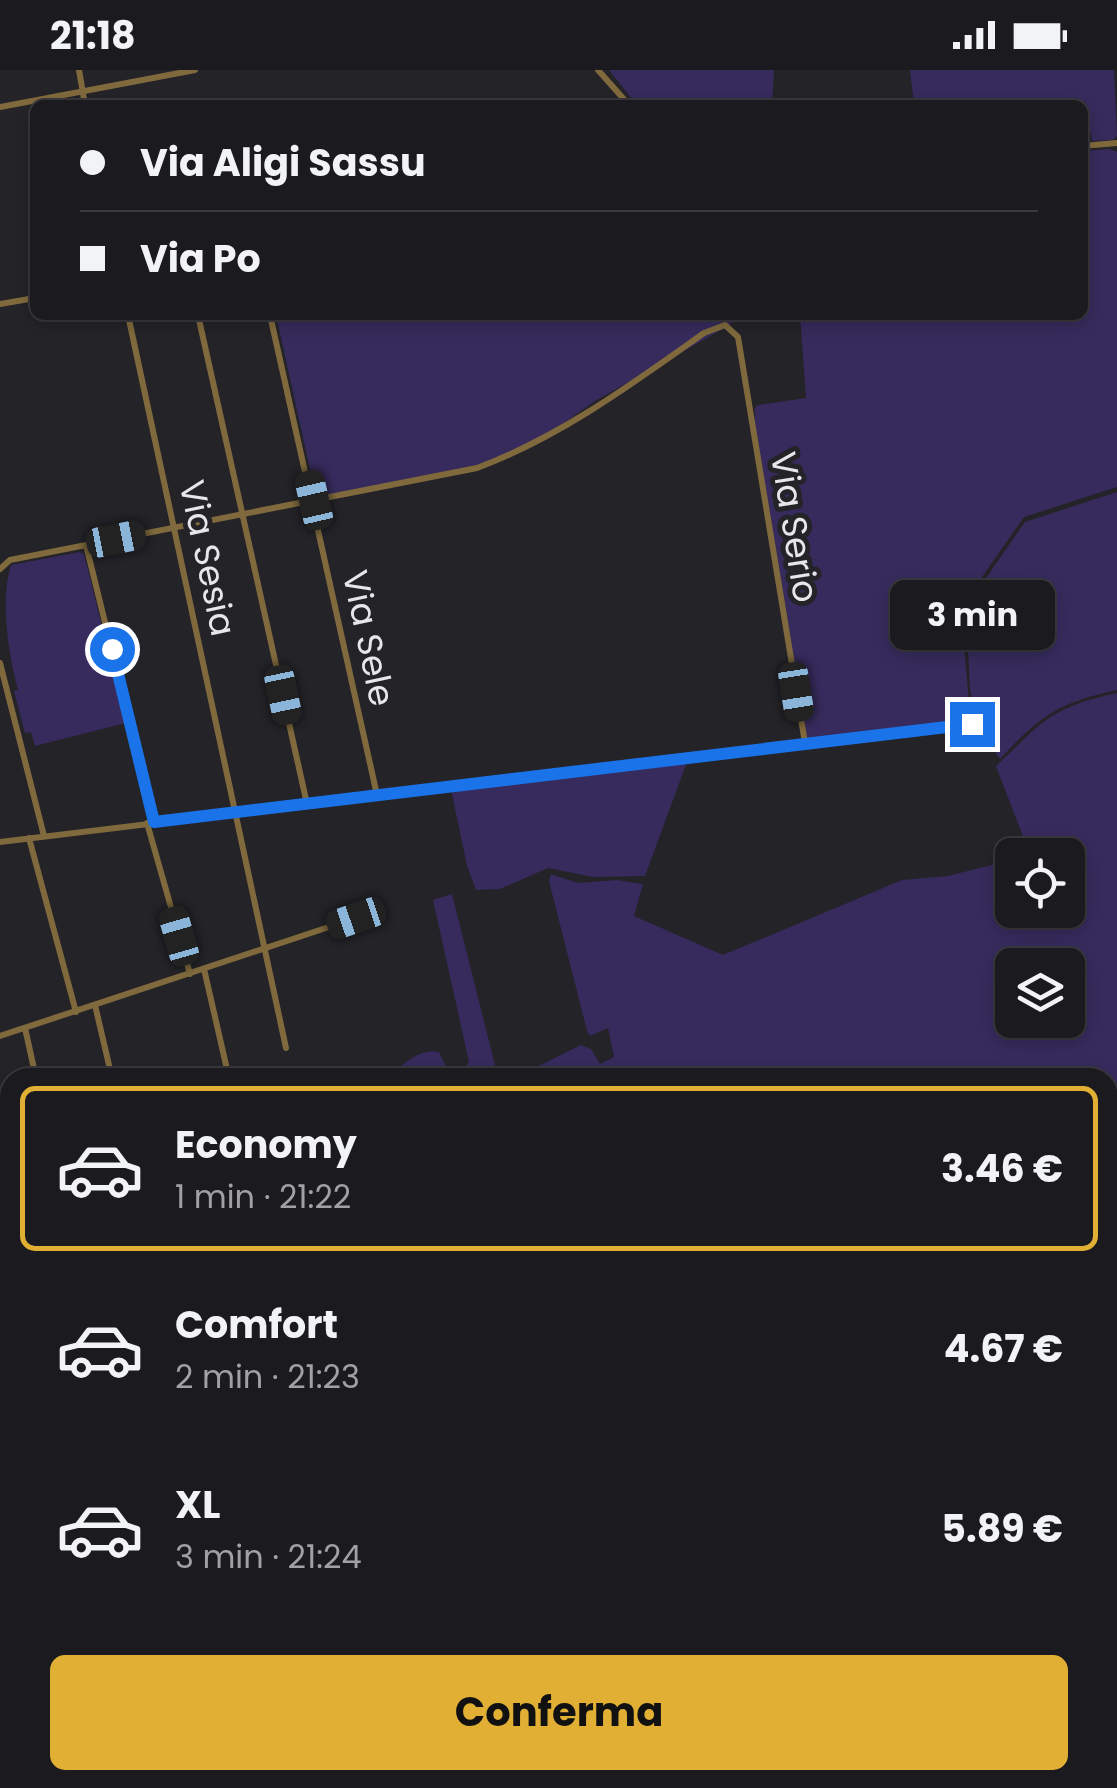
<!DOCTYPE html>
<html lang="it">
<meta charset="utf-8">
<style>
:root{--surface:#1b1a1e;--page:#242327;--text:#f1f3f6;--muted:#a0a1a4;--line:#39383c;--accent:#e1af34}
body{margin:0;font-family:Poppins,sans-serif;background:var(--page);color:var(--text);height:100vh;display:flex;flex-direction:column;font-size:38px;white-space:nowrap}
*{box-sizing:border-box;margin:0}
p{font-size:32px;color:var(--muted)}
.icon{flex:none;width:55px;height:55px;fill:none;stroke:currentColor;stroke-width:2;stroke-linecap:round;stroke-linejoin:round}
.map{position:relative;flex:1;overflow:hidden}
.sheet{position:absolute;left:0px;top:998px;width:1118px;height:722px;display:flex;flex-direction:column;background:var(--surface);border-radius:30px 30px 0 0;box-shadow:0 5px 15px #0003,0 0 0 2px var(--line)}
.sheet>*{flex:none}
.hud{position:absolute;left:30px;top:30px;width:1058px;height:220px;border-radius:15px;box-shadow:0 5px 15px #0003,0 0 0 2px var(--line);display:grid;align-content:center;height:220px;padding:0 50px;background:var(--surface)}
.controls{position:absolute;left:995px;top:768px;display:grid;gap:20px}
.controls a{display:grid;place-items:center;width:90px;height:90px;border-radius:15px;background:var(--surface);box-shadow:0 5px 15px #0003,0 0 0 2px var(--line);font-size:50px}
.end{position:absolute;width:45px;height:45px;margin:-22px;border:12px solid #1a73e8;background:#fff;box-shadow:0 0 0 5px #fff}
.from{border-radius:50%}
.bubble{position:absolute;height:70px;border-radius:15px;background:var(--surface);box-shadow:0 5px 15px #0003,0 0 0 2px var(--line);font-size:32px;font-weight:700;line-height:70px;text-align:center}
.car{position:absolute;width:30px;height:60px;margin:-30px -15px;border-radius:12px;box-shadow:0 0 8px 2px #0007;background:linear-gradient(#222 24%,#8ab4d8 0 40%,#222 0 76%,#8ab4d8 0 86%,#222 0)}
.hud b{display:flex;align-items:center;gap:35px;height:95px;font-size:38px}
.hud b+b{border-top:2px solid var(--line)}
.hud i{width:25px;height:25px;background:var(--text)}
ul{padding:18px 0 0;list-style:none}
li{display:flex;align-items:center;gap:30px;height:165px;margin:0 20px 15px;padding:0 30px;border:5px solid transparent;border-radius:15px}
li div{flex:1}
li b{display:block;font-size:38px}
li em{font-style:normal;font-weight:700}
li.current{border-color:var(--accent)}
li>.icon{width:90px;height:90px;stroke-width:1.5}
.action{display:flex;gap:20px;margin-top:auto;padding:20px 50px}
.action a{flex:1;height:115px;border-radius:15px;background:var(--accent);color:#111;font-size:40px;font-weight:700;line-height:115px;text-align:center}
.status{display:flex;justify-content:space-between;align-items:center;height:70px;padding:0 50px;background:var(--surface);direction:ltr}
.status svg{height:28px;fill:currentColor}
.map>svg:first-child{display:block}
.green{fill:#362b5c;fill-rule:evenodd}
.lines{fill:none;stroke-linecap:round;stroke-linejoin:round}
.street{stroke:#806a3d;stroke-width:6}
.secondary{stroke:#b49246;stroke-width:10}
.rail-casing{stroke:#86858a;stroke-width:6}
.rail{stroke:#242328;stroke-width:2.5;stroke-dasharray:8;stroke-linecap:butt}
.route{stroke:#1a73e8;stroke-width:12}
.labels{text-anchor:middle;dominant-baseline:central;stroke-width:10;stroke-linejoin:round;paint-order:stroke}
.street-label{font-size:35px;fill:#e7e6ea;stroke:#242328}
</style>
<div class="status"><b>21:18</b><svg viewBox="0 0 49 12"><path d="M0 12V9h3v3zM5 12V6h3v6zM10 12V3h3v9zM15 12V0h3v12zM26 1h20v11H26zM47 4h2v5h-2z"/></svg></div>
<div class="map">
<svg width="1117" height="1718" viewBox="0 0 1117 1718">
<rect width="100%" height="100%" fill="#242328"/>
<!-- green -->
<path class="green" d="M 609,0 L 774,0 L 772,35 L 637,35 Z
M 910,0 L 1114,0 L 1117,66 L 1113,70 L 1092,71 L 1085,31 L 1066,35 L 914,35 Z
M 1109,79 L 1117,82 L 1117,417 L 1024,447 L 977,514 L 969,534 L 964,577 L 970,643 L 966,652 L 807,669 L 755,354 L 755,338 L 758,335 L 806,328 L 800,245 L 1082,245 L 1083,81 Z
M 276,245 L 742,245 L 728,256 L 595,331 L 547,365 L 487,393 L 322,426 L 316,423 L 313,413 Z
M 1117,422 L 1117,620 C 1058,633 1041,645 1000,689 L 976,654 L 970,618 L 968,579 L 977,521 L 1025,452 Z
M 80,482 L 84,484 L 126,653 L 35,676 L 31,662 L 25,663 L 14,621 L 18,620 C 8,582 0,529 11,495 Z
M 1117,623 L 1117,1391 L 1108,1406 L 1108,1008 L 515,1008 L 581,975 L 591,979 L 600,994 L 614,987 L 608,958 L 590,966 L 587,961 L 549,811 L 551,804 L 578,813 L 616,810 L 643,814 L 634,846 L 723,885 L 902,810 L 948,806 L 1011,790 L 1012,840 L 1068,840 L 1068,785 L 1026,785 L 1027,777 L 996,696 C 1044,651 1049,638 1117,623 ZM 1012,895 L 1068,895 L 1068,950 L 1012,950 Z
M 687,692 L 645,806 L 593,807 L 548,798 L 500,819 L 476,820 L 467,796 L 451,719 Z
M 452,824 L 498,1007 L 392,1007 L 393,1002 C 407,992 421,978 439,982 L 449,1003 L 454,1007 L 461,1004 L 469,992 L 433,830 Z
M 4,1230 L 10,1242 L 10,1552 L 0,1552 L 0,1231 Z
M 1117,1416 L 1117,1718 L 723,1718 L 725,1710 L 845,1710 L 847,1714 L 853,1710 L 1108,1710 L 1108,1417 Z
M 0,1582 L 10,1600 L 10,1710 L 74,1710 L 78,1716 L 85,1710 L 486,1710 L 492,1718 L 0,1718 Z"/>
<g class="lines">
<!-- street -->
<path class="street" d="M 79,0 L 85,35
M 598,0 L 629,35
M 0,37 L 195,0
M 1082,76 L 1117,73
M 0,234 L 35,228
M 128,245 L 286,978
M 198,245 L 307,734
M 270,245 L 377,725
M 86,475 L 154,752
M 0,499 L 10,490 L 477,398 C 560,367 632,314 704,263 L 725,255 L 738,267 L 805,673
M 0,593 L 44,766
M 147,753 L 190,904
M 29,768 L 76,942
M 0,772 L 972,654
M 204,899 L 229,1008
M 95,935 L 112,1008
M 25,958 L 36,1008
M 0,966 L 356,848
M 728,1710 L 731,1718
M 100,1718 L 109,1710"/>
<!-- secondary -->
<path class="secondary" d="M 1108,1393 L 1117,1391
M 0,1493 L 10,1492
M 1108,1666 L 1117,1670"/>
<!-- rail casing -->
<g class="rail-casing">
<path id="rail" d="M 1108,1407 L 1117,1406"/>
</g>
<!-- rail -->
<use href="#rail" class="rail"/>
</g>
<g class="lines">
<!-- route -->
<path class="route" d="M 112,579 L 154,752 L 972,654"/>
</g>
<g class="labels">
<!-- street labels -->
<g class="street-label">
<text transform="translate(795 457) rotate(81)">Via Serio</text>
<text transform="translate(208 488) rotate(78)">Via Sesia</text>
<text transform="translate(369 568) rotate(78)">Via Sele</text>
</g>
</g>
</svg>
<div class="controls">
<a><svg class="icon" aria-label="locate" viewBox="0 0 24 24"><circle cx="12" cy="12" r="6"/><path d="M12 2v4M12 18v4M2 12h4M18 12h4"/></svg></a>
<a><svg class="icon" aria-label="layers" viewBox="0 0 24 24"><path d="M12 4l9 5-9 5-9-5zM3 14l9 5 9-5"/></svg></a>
</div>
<i class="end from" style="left:112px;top:579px"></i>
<i class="end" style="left:972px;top:654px"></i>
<div class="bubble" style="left:890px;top:510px;width:165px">3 min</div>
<i class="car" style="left:314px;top:430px;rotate:347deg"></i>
<i class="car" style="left:116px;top:469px;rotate:79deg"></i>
<i class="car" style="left:796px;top:622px;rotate:171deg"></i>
<i class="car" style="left:283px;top:625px;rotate:168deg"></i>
<i class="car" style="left:356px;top:848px;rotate:251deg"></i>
<i class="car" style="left:179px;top:866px;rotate:344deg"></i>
<div class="hud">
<b><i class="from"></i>Via Aligi Sassu</b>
<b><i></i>Via Po</b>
</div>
<section class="sheet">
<ul>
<li class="current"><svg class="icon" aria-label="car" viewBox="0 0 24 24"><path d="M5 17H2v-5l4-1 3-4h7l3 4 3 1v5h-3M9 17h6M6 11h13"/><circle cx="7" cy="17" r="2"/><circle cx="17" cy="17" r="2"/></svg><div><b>Economy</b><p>1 min · 21:22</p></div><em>3.46 €</em></li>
<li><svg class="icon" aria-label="car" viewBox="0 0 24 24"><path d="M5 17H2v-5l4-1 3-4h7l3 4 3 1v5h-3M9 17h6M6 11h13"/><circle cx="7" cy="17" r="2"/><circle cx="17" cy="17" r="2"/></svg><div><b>Comfort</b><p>2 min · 21:23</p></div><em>4.67 €</em></li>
<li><svg class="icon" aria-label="car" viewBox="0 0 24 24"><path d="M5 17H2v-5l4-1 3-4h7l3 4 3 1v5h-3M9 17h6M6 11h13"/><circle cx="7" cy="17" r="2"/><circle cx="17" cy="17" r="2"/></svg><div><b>XL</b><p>3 min · 21:24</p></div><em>5.89 €</em></li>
</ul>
<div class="action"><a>Conferma</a></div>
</section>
</div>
